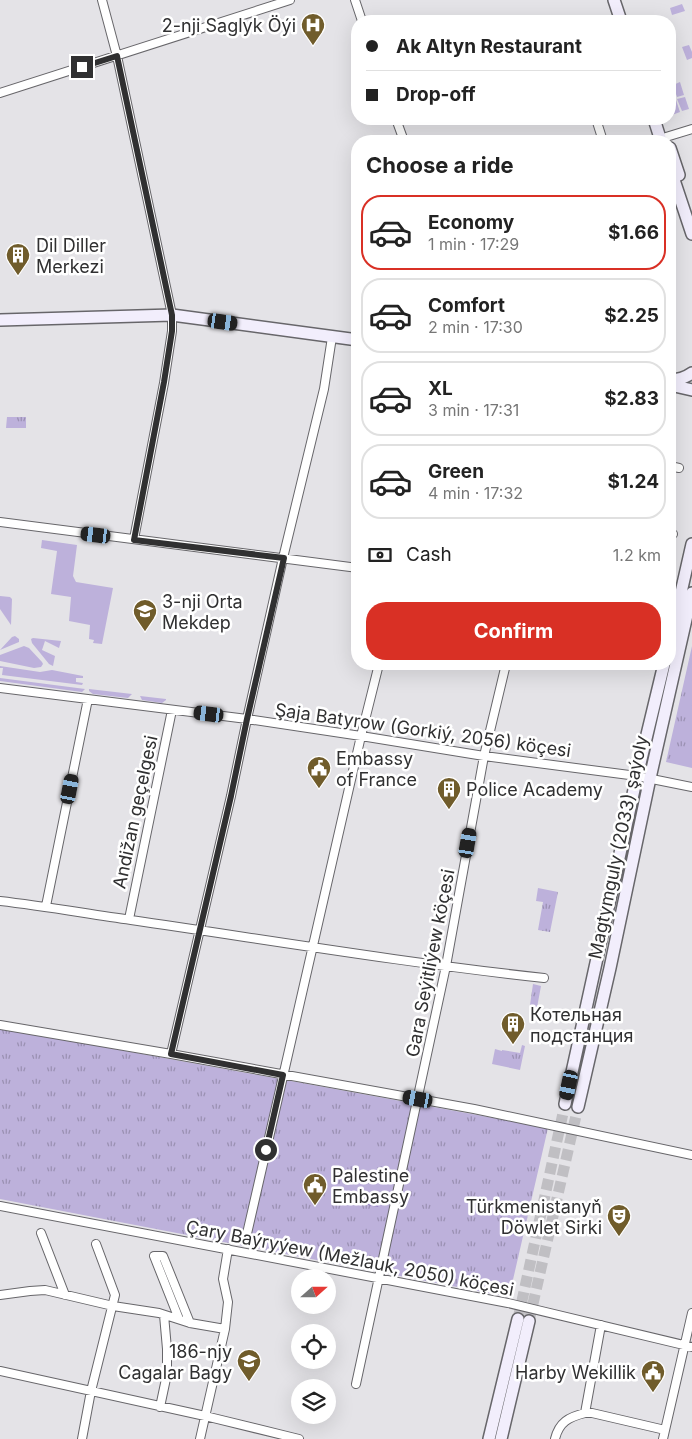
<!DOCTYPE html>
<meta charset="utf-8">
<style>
:root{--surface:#fff;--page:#f2f2f2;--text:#222;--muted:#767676;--line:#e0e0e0;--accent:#d93025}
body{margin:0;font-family:Inter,sans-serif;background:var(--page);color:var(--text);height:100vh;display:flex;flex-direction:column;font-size:19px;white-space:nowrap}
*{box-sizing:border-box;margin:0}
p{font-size:16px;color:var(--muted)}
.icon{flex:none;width:28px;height:28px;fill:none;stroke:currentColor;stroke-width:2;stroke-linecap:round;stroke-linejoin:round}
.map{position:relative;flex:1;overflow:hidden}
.side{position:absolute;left:351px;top:135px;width:325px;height:535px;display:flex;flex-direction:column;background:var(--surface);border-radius:20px;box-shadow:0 5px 20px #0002}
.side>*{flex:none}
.banner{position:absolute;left:351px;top:15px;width:325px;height:110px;border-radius:20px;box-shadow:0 5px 20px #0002;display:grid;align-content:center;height:110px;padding:0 15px;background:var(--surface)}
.needle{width:32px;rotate:69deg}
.fabs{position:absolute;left:291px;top:1269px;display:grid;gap:10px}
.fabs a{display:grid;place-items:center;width:45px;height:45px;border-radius:50%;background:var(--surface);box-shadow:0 5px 20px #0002;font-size:25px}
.end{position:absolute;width:22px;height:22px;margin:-11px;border:6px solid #303031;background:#fff;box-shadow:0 0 0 2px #fff}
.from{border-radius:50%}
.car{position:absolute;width:15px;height:30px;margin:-15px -8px;border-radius:6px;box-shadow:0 0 4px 1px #0007;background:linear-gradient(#222 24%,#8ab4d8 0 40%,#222 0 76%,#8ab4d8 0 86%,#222 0)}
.banner b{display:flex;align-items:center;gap:18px;height:48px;font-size:19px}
.banner b+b{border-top:1px solid var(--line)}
.banner i{width:12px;height:12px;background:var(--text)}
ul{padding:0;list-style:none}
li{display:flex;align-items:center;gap:15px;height:75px;margin:0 10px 8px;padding:0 5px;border:2px solid var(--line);border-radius:20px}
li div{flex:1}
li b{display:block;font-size:19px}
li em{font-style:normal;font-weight:700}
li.active{border-color:var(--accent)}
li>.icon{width:45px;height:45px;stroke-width:1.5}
h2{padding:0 15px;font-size:22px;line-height:60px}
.pay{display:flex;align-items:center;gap:12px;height:55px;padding:0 15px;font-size:19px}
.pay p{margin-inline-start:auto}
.primary-button{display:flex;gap:10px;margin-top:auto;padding:10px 15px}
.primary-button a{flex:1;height:58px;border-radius:20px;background:var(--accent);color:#fff;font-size:20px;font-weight:700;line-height:58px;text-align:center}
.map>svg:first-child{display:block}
.grass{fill:#bdb1db}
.park{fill:url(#park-tufts)}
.water{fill:url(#water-waves)}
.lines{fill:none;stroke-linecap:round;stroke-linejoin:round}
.secondary-tunnel{stroke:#c0bfc3;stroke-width:11;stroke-dasharray:11 5.5;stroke-linecap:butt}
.street-casing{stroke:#67666a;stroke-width:10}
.secondary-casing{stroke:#67666a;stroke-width:14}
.street{stroke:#fff;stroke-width:8}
.secondary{stroke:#f2eefc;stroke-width:11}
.route{stroke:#303031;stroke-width:6}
.labels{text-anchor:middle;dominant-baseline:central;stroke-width:5;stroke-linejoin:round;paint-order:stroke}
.poi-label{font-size:18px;fill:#303031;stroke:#fff;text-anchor:start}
.street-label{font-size:18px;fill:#303031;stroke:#fff}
</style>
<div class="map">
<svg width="692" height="1439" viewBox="0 0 692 1439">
<defs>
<pattern id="park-tufts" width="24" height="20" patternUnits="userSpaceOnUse" patternTransform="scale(1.25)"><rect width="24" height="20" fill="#bdb1db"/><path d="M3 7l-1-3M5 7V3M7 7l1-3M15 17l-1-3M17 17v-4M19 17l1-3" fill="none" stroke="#9a90b2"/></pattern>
<pattern id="water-waves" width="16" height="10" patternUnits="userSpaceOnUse" patternTransform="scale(1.25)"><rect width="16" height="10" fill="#9b86ca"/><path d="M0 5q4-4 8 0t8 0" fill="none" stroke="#7f6ea5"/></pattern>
</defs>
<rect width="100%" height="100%" fill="#e4e3e7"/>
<!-- grass -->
<path class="grass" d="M 682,4 L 685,11 L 672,15 L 670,8 Z
M 689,45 L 692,52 L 692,58 L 687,60 L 682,47 Z
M 680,82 L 684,95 L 677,97 L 673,85 Z
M 685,97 L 689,109 L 682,111 L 677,99 Z
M 676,100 L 680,112 L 672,115 L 670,108 L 670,102 Z
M 42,540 L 77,545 L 73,576 L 76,582 L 113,588 L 102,644 L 93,643 L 94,640 L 89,639 L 90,625 L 69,621 L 71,597 L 51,594 L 57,551 L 41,548 Z
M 0,596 L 10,597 L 12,599 L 11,625 L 0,609 Z
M 15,636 L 19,639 L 19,642 L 0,650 L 12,637 Z
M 33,638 L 61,641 L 59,648 L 45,641 L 42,650 L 55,656 L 53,666 L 49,664 L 32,643 L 31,639 Z
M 24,646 L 29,648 L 42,662 L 43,664 L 41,667 L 34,668 L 0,661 L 0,655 Z
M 0,666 L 40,672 L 52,670 L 83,676 L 83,678 L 76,678 L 76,682 L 83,683 L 82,685 L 2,675 L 3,668 L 0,668 Z
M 0,678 L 85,689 L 82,692 L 0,681 Z
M 89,689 L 132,694 L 128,698 L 93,694 L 89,691 Z
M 140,696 L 166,699 L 166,700 L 162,703 L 142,700 Z"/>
<!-- park -->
<path class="park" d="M 7,417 L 26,417 L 26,428 L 6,428 Z
M 692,646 L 692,768 L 666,762 Z
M 538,888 L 558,892 L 550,932 L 538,930 L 543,902 L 536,901 Z
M 533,984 L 541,986 L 536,1013 L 529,1012 Z
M 0,1028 L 548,1128 L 509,1297 L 0,1199 Z
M 522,1045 L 525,1046 L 520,1070 L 492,1064 L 495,1049 L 502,1051 L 502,1050 L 520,1053 Z"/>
<!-- water -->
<path class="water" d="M 365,1193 L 380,1196 L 382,1203 L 379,1204 L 378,1207 L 363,1204 L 362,1197 L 365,1196 Z"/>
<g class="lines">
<!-- secondary-tunnel -->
<path class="secondary-tunnel" d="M 518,1319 L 565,1104
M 529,1321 L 578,1107"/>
<!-- street casing -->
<g class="street-casing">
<path id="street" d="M 102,0 L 117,56 L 172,315 L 172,331 L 164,383 L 134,539
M 355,0 L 362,21
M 0,93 L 290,0
M 396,119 L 404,141
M 596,119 L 603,141
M 666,137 L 692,129
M 670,466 L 679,468
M 0,522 L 358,568
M 670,534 L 673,534
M 0,688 L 247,719 L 361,736 L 484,756 L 637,776 L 692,787
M 0,901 C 44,906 88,914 131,920 C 269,940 406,963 544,978
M 46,906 L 88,699
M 129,919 L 172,710
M 0,1025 L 171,1054 L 474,1109 L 692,1155
M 171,1054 L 231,796 L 247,719 L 283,558 L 324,389 L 332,337
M 0,1206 L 508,1303 L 692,1347
M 41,1233 L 65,1295
M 246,1238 L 361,736 L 379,664
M 0,1295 L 30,1291 L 45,1290 L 113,1306 L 159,1313 L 190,1323 L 225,1329
M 179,1319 L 154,1256 L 163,1256 L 190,1323
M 601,1325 L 585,1413 L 592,1413 L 665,1430
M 0,1371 L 205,1416 L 299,1439
M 356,1384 L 446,966 L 484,756 L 506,664
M 160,1407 L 167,1374 L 167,1349 L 164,1315
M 82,1439 L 91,1391 L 115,1295 L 96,1244
M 200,1439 L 225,1329 L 228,1302 L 223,1279 L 228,1249
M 555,1439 C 559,1422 569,1417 585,1413
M 663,1439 L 692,1313"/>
</g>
<!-- secondary casing -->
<g class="secondary-casing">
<path id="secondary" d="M 614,0 L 621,21
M 654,119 L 661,141
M 670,148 L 679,175
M 670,168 L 692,234
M 0,320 L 172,315 L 358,340
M 670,380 C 679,380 685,378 692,373
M 670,385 L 692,390
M 670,641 L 692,544
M 565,1104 L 637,776 L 664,664
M 578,1107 L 610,968 L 650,778 L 692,593
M 489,1439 L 518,1319
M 501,1439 L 529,1321"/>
</g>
<!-- street -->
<use href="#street" class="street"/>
<!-- secondary -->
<use href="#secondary" class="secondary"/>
</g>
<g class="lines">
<!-- route -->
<path class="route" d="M 82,67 L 117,56 L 172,315 L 172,331 L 164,382 L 134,540 L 284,558 L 247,719 L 231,796 L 171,1054 L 283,1075 L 266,1150"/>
</g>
<!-- icons -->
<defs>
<g id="hospital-pin" transform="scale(1.25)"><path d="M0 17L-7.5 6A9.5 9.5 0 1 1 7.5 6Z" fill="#705c2b" stroke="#fff"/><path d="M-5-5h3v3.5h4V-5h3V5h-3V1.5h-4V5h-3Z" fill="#fff"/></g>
<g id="building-pin" transform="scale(1.25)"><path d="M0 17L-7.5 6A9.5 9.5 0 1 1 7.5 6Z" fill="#705c2b" stroke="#fff"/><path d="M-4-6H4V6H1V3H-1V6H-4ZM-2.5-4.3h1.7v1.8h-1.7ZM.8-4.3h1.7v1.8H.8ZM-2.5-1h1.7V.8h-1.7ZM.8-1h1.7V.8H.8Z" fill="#fff"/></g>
<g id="school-pin" transform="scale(1.25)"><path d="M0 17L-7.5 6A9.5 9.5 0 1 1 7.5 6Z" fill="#705c2b" stroke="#fff"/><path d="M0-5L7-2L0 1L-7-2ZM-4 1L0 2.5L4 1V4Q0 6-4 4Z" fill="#fff"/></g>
<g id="civic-pin" transform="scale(1.25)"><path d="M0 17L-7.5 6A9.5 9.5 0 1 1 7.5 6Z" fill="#705c2b" stroke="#fff"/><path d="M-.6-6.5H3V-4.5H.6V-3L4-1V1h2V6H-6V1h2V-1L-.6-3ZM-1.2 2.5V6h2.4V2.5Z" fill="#fff"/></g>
<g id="theatre-pin" transform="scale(1.25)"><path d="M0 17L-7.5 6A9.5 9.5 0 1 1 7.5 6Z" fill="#705c2b" stroke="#fff"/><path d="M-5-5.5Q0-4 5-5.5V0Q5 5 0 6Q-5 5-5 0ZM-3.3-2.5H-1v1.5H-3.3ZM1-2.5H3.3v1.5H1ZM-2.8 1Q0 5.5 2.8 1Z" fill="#fff"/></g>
</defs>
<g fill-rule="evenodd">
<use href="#hospital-pin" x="313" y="25"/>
<use href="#building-pin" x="18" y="255"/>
<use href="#school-pin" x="145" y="611"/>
<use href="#civic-pin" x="319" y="768"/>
<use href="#building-pin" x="449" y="789"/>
<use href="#building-pin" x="513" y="1024"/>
<use href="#civic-pin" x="315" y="1185"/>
<use href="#theatre-pin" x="619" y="1216"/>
<use href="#school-pin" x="249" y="1361"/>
<use href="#civic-pin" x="653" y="1372"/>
</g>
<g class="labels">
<!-- poi labels -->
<g class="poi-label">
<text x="296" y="25" text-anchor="end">2-nji Saglyk Öýi</text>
<text x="36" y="245">Dil Diller<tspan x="36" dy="21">Merkezi</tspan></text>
<text x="162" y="601">3-nji Orta<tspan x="162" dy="21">Mekdep</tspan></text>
<text x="336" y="758">Embassy<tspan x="336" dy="21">of France</tspan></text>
<text x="466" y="789">Police Academy</text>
<text x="530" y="1014">Котельная<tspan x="530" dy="21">подстанция</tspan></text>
<text x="332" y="1175">Palestine<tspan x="332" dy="21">Embassy</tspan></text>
<text x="602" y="1206" text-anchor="end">Türkmenistanyň<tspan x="602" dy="21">Döwlet Sirki</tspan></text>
<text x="232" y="1351" text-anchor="end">186-njy<tspan x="232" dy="21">Cagalar Bagy</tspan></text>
<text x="636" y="1372" text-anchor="end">Harby Wekillik</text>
</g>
<!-- street labels -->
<g class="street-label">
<text transform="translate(423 730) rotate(8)">Şaja Batyrow (Gorkiý, 2056) köçesi</text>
<text transform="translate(135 812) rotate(-78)">Andižan geçelgesi</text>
<text transform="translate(618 847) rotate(-78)">Magtymguly (2033) şaýoly</text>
<text transform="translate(430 963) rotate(-79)">Gara Seýitliýew köçesi</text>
<text transform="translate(350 1258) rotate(11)">Çary Baýryýew (Mežlauk, 2050) köçesi</text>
</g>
</g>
</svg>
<div class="fabs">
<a><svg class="needle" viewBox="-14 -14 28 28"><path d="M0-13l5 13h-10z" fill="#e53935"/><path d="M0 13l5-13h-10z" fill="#767676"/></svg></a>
<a><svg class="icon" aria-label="locate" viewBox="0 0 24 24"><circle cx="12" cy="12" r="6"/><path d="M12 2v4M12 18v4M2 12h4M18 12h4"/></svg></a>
<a><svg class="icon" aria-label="layers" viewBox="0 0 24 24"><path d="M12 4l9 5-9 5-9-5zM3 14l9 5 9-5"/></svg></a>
</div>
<i class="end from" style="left:266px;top:1150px"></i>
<i class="end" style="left:82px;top:67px"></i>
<i class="car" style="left:223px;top:322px;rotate:98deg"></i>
<i class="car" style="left:96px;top:535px;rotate:277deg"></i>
<i class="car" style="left:209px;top:714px;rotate:277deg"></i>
<i class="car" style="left:70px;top:789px;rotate:11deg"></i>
<i class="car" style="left:468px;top:843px;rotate:10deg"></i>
<i class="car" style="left:569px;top:1085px;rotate:192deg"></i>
<i class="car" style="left:418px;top:1099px;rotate:280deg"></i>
<div class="banner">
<b><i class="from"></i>Ak Altyn Restaurant</b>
<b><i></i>Drop-off</b>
</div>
<section class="side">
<h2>Choose a ride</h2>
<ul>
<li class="active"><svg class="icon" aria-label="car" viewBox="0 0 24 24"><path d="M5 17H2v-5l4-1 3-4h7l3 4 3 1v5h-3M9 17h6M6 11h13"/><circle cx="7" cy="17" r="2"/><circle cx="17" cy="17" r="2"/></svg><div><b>Economy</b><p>1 min · 17:29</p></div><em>$1.66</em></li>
<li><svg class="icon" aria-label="car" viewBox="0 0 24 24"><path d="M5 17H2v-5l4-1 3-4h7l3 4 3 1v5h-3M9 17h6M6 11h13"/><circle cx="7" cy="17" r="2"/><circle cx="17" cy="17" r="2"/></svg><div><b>Comfort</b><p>2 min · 17:30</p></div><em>$2.25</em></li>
<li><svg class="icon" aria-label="car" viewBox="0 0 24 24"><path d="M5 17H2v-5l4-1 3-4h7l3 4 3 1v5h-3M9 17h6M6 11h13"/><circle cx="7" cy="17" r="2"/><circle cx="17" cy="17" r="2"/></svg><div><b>XL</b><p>3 min · 17:31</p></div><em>$2.83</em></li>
<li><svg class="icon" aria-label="car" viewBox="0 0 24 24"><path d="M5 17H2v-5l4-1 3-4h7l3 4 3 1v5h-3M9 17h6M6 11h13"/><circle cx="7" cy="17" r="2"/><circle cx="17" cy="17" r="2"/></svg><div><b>Green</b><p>4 min · 17:32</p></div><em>$1.24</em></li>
</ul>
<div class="pay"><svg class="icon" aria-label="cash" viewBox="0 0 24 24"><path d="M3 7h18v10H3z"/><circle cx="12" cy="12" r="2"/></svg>Cash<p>1.2 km</p></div>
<div class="primary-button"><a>Confirm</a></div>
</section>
</div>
